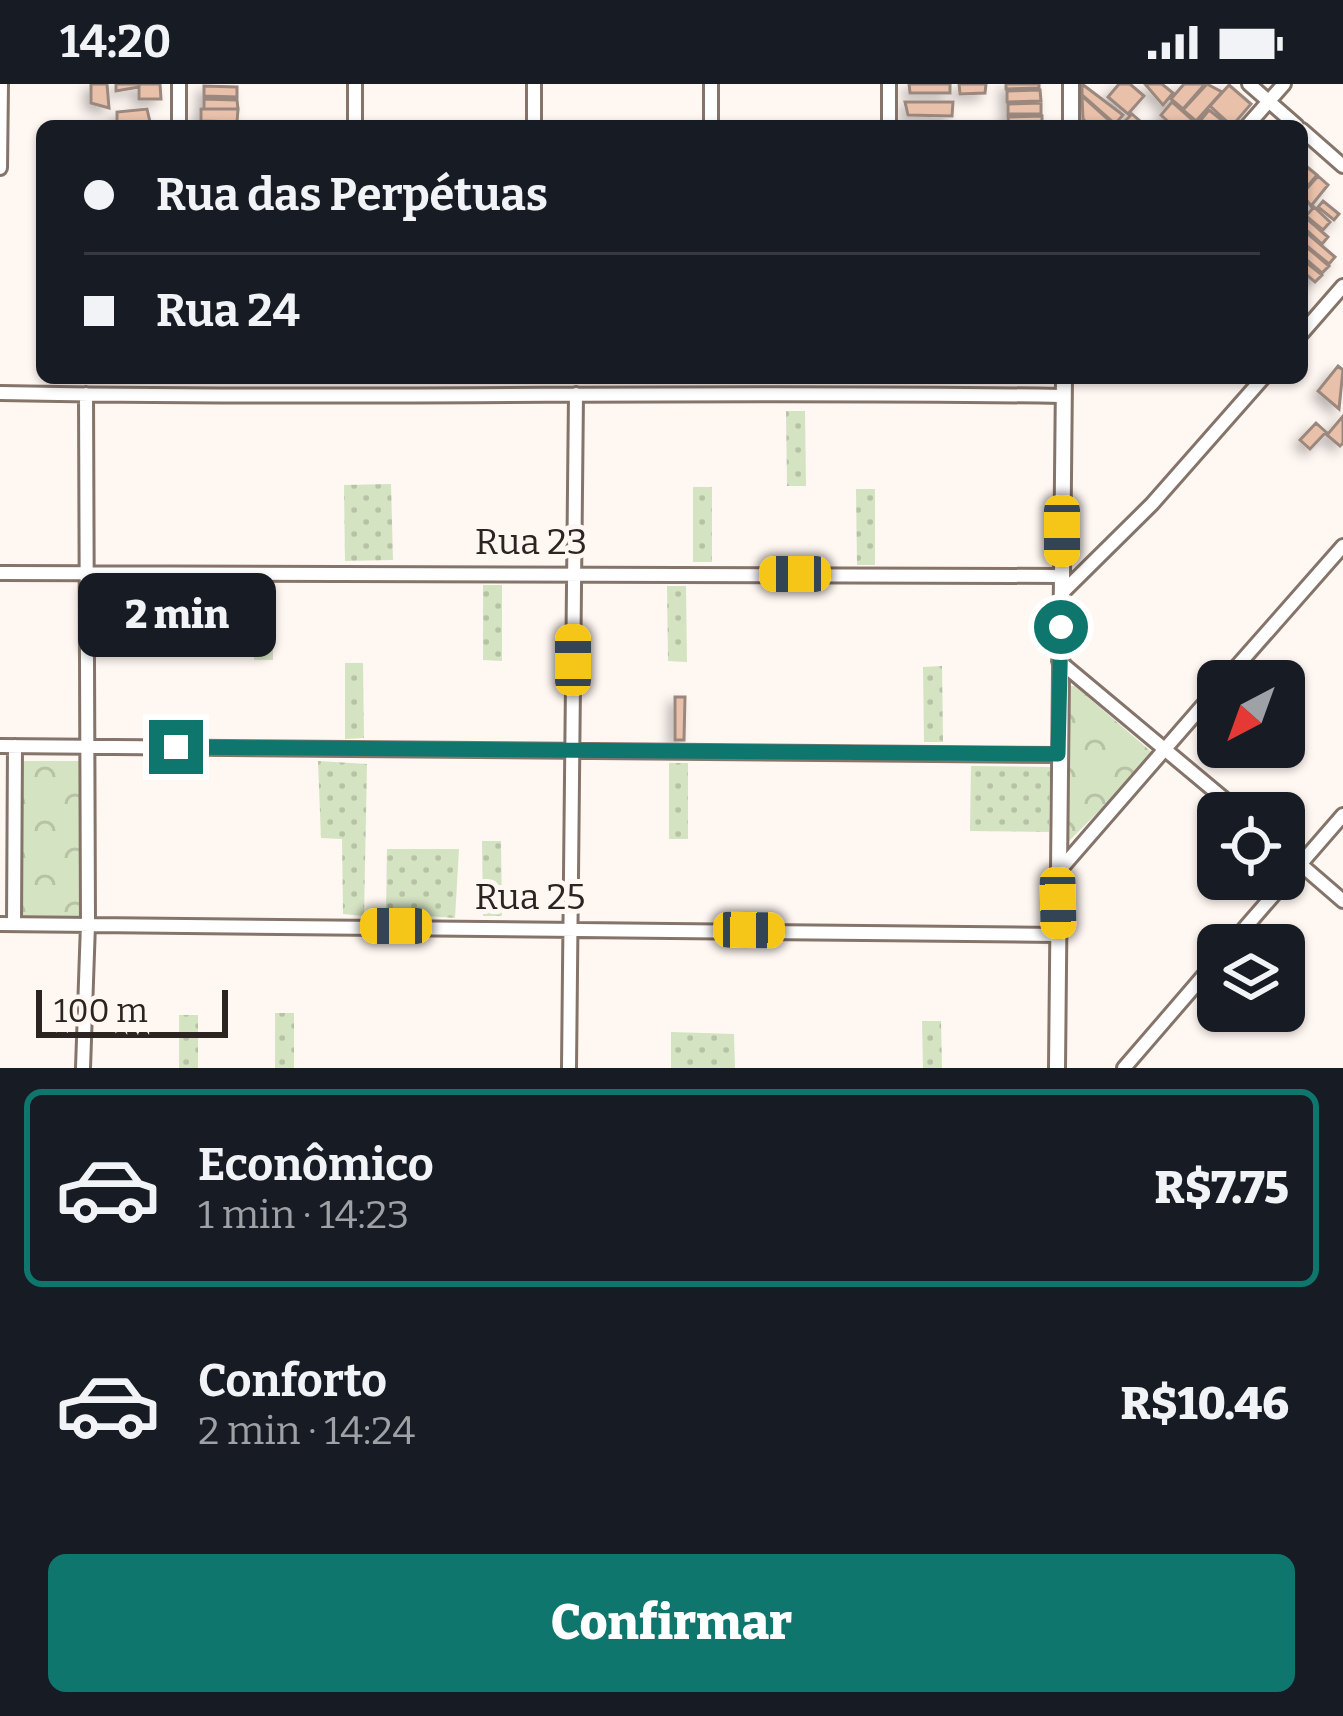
<!DOCTYPE html>
<html lang="pt">
<meta charset="utf-8">
<style>
:root{--surface:#171b24;--page:#242831;--text:#f1f3f6;--muted:#9ea1a6;--line:#363941;--accent:#0f766e}
body{margin:0;font-family:Bitter,serif;background:var(--page);color:var(--text);height:100vh;display:flex;flex-direction:column;font-size:45px;white-space:nowrap}
*{box-sizing:border-box;margin:0}
p{font-size:39px;color:var(--muted)}
.icon{flex:none;width:66px;height:66px;fill:none;stroke:currentColor;stroke-width:2;stroke-linecap:round;stroke-linejoin:round}
.map{position:relative;height:984px;overflow:hidden}
.details{display:flex;flex-direction:column;background:var(--surface);flex:1}
.details>*{flex:none}
.guide{position:absolute;left:36px;top:36px;width:1272px;height:264px;border-radius:18px;box-shadow:0 3px 9px #0004;display:grid;align-content:center;height:264px;padding:0 48px;background:var(--surface)}
.needle{width:78px;rotate:221deg}
.fabs{position:absolute;left:1197px;top:576px;display:grid;gap:24px}
.fabs a{display:grid;place-items:center;width:108px;height:108px;border-radius:18px;background:var(--surface);box-shadow:0 3px 9px #0004;font-size:60px}
.scale{position:absolute;left:36px;bottom:30px;width:192px;box-sizing:border-box;padding-left:12px;border:6px solid #2b2420;border-top:0;font-size:33px;line-height:42px;white-space:nowrap;color:#2b2420;-webkit-text-stroke:9px #fff7f2;paint-order:stroke}
.end{position:absolute;width:54px;height:54px;margin:-27px;border:15px solid #0f766e;background:#fff;box-shadow:0 0 0 6px #fff}
.from{border-radius:50%}
.bubble{position:absolute;height:84px;border-radius:18px;background:var(--surface);box-shadow:0 3px 9px #0004;font-size:39px;font-weight:800;line-height:84px;text-align:center}
.car{position:absolute;width:36px;height:72px;margin:-36px -18px;border-radius:15px;box-shadow:0 0 9px 3px #0007;background:linear-gradient(#f5c518 24%,#345 0 40%,#f5c518 0 76%,#345 0 86%,#f5c518 0)}
.guide b{display:flex;align-items:center;gap:42px;height:114px;font-size:45px}
.guide b+b{border-top:3px solid var(--line)}
.guide i{width:30px;height:30px;background:var(--text)}
ul{padding:21px 0 0;list-style:none}
li{display:flex;align-items:center;gap:36px;height:198px;margin:0 24px 18px;padding:0 24px;border:6px solid transparent;border-radius:18px}
li div{flex:1}
li b{display:block;font-size:45px}
li em{font-style:normal;font-weight:800}
li.current{border-color:var(--accent)}
li>.icon{width:108px;height:108px;stroke-width:1.5}
.action{display:flex;gap:24px;margin-top:auto;padding:24px 48px}
.action a{flex:1;height:138px;border-radius:18px;background:var(--accent);color:#fff;font-size:48px;font-weight:800;line-height:138px;text-align:center}
.status{display:flex;justify-content:space-between;align-items:center;height:84px;padding:0 60px;background:var(--surface);direction:ltr}
.status svg{height:33px;fill:currentColor}
.map>svg:first-child{display:block}
.grass{fill:url(#grass-dots)}
.park{fill:url(#park-crowns)}
.building{fill:#e9c0a9;stroke:#9a887e;stroke-width:3;filter:url(#shadow)}
.lines{fill:none;stroke-linecap:round;stroke-linejoin:round}
.minor-casing{stroke:#85746a;stroke-width:18}
.tertiary-casing{stroke:#85746a;stroke-width:20}
.minor{stroke:#fff;stroke-width:12}
.tertiary{stroke:#fff;stroke-width:14}
.route{stroke:#0f766e;stroke-width:15}
.labels{text-anchor:middle;dominant-baseline:central;stroke-width:10;stroke-linejoin:round;paint-order:stroke}
.street-label{font-size:36px;fill:#2b2420;stroke:#fff7f2}
</style>
<div class="status"><b>14:20</b><svg viewBox="0 0 49 12"><path d="M0 12V9h3v3zM5 12V6h3v6zM10 12V3h3v9zM15 12V0h3v12zM26 1h20v11H26zM47 4h2v5h-2z"/></svg></div>
<div class="map">
<svg width="1343" height="984" viewBox="0 0 1343 984">
<defs>
<pattern id="grass-dots" width="8" height="8" patternUnits="userSpaceOnUse" patternTransform="scale(3)"><rect width="8" height="8" fill="#d4e3c1"/><path d="M2 2h.1M6 6h.1" fill="none" stroke="#b6c3a6" stroke-width="1.8" stroke-linecap="round"/></pattern>
<pattern id="park-crowns" width="20" height="18" patternUnits="userSpaceOnUse" patternTransform="scale(3)"><rect width="20" height="18" fill="#d4e3c1"/><path d="M2 6a3 3 0 1 1 6 0M12 15a3 3 0 1 1 6 0" fill="none" stroke="#b6c3a6"/></pattern>
<filter id="shadow"><feDropShadow dx="-6" dy="6" stdDeviation="6" flood-color="#0004"/></filter>
</defs>
<rect width="100%" height="100%" fill="#fff7f2"/>
<!-- grass -->
<path class="grass" d="M 786,327 L 805,327 L 806,402 L 787,402 Z
M 391,400 L 393,476 L 345,477 L 344,401 Z
M 693,403 L 712,403 L 712,478 L 693,478 Z
M 856,405 L 875,405 L 875,481 L 857,481 Z
M 273,500 L 273,576 L 254,576 L 254,501 Z
M 483,501 L 502,501 L 502,577 L 483,576 Z
M 667,502 L 686,502 L 687,578 L 668,577 Z
M 345,579 L 363,579 L 364,654 L 345,655 Z
M 942,582 L 943,658 L 924,658 L 923,583 Z
M 318,677 L 367,680 L 364,832 L 343,830 L 342,755 L 321,754 Z
M 669,679 L 688,679 L 688,755 L 669,755 Z
M 971,682 L 1050,683 L 1049,748 L 970,747 Z
M 482,757 L 501,757 L 502,832 L 483,832 Z
M 387,765 L 459,765 L 455,834 L 386,829 Z
M 275,929 L 294,929 L 294,984 L 275,984 Z
M 179,931 L 198,931 L 198,984 L 179,984 Z
M 922,937 L 941,937 L 942,984 L 923,984 Z
M 671,948 L 734,950 L 735,984 L 671,984 Z"/>
<!-- park -->
<path class="park" d="M 1066,602 L 1075,602 L 1155,671 L 1069,757 Z
M 22,677 L 79,677 L 79,833 L 21,832 Z"/>
<!-- building -->
<path class="building" d="M 91,0 L 107,0 L 109,24 L 91,19 Z
M 116,0 L 139,0 L 139,3 L 116,7 Z
M 139,0 L 160,0 L 161,15 L 139,15 Z
M 909,0 L 950,0 L 950,9 L 910,9 Z
M 959,0 L 986,0 L 985,9 L 960,10 Z
M 1006,0 L 1039,0 L 1039,4 L 1006,5 Z
M 1082,0 L 1123,31 L 1115,40 L 1082,11 Z
M 1119,0 L 1130,0 L 1144,12 L 1128,30 L 1108,13 Z
M 1145,0 L 1162,0 L 1173,9 L 1163,21 Z
M 1184,0 L 1205,0 L 1183,25 L 1171,15 Z
M 1207,0 L 1222,8 L 1196,37 L 1183,26 Z
M 1229,1 L 1251,20 L 1232,42 L 1210,22 Z
M 204,2 L 237,3 L 237,13 L 204,12 Z
M 1040,6 L 1041,17 L 1007,18 L 1007,7 Z
M 1082,12 L 1114,41 L 1113,42 L 1090,42 L 1083,35 Z
M 204,15 L 237,16 L 238,25 L 204,25 Z
M 905,18 L 953,18 L 952,32 L 908,31 Z
M 1172,18 L 1199,42 L 1173,42 L 1161,31 Z
M 1041,19 L 1041,30 L 1008,30 L 1008,20 Z
M 147,25 L 150,38 L 117,38 L 117,28 Z
M 201,25 L 238,25 L 237,38 L 201,37 Z
M 1209,26 L 1228,41 L 1227,42 L 1200,37 Z
M 1132,30 L 1141,38 L 1122,42 L 1121,41 Z
M 1042,32 L 1042,42 L 1009,42 L 1008,33 Z
M 1306,82 L 1317,91 L 1302,109 L 1302,87 Z
M 1318,92 L 1328,101 L 1311,122 L 1302,110 Z
M 1323,117 L 1339,130 L 1334,136 L 1318,123 Z
M 1314,123 L 1330,138 L 1323,146 L 1306,132 Z
M 1305,133 L 1328,153 L 1322,160 L 1302,142 Z
M 1307,149 L 1335,173 L 1329,180 L 1302,158 Z
M 1302,159 L 1329,182 L 1322,189 L 1302,172 Z
M 1302,175 L 1322,191 L 1315,198 L 1302,187 Z
M 1338,282 L 1343,286 L 1339,325 L 1318,307 Z
M 1343,332 L 1343,359 L 1340,362 L 1327,351 Z
M 1316,339 L 1326,348 L 1310,365 L 1300,356 Z
M 675,613 L 685,613 L 684,656 L 675,656 Z"/>
<g class="lines">
<!-- minor casing -->
<g class="minor-casing">
<path id="minor" d="M 1249,0 L 1297,42
M 179,42 L 179,0
M 355,42 L 355,0
M 534,42 L 534,0
M 711,42 L 711,0
M 889,42 L 889,0
M 1247,42 L 1284,0
M 1302,46 L 1343,82
M 0,84 L 1,0
M 1302,249 L 1343,202
M 0,309 C 354,316 707,306 1061,312
M 0,489 L 1062,492
M 1062,509 L 1152,420 L 1263,294
M 1059,577 L 1241,729
M 1224,597 L 1343,462
M 0,662 L 1058,671
M 1284,766 L 1343,817
M 1058,788 L 1218,604
M 0,840 L 1058,851
M 14,840 L 15,662
M 1230,861 L 1343,731
M 83,984 L 88,840 L 86,310
M 569,984 L 576,310
M 1124,984 L 1218,875"/>
</g>
<!-- tertiary casing -->
<g class="tertiary-casing">
<path id="tertiary" d="M 1071,0 L 1071,42
M 1057,984 L 1064,294"/>
</g>
<!-- minor -->
<use href="#minor" class="minor"/>
<!-- tertiary -->
<use href="#tertiary" class="tertiary"/>
</g>
<g class="lines">
<!-- route -->
<path class="route" d="M 176,663 L 1058,670 L 1061,543"/>
</g>
<g class="labels">
<!-- street labels -->
<g class="street-label">
<text x="531" y="458">Rua 23</text>
<text x="530" y="813">Rua 25</text>
</g>
</g>
</svg>
<div class="fabs">
<a><svg class="needle" viewBox="-14 -14 28 28"><path d="M0-13l5 13h-10z" fill="#e53935"/><path d="M0 13l5-13h-10z" fill="#9ea1a6"/></svg></a>
<a><svg class="icon" aria-label="locate" viewBox="0 0 24 24"><circle cx="12" cy="12" r="6"/><path d="M12 2v4M12 18v4M2 12h4M18 12h4"/></svg></a>
<a><svg class="icon" aria-label="layers" viewBox="0 0 24 24"><path d="M12 4l9 5-9 5-9-5zM3 14l9 5 9-5"/></svg></a>
</div>
<div class="scale">100 m</div>
<i class="end from" style="left:1061px;top:543px"></i>
<i class="end" style="left:176px;top:663px"></i>
<div class="bubble" style="left:78px;top:489px;width:198px">2 min</div>
<i class="car" style="left:1062px;top:447px;rotate:180deg"></i>
<i class="car" style="left:795px;top:490px;rotate:270deg"></i>
<i class="car" style="left:573px;top:576px;rotate:0deg"></i>
<i class="car" style="left:1058px;top:819px;rotate:179deg"></i>
<i class="car" style="left:396px;top:842px;rotate:270deg"></i>
<i class="car" style="left:749px;top:846px;rotate:91deg"></i>
<div class="guide">
<b><i class="from"></i>Rua das Perpétuas</b>
<b><i></i>Rua 24</b>
</div>
</div>
<section class="details">
<ul>
<li class="current"><svg class="icon" aria-label="car" viewBox="0 0 24 24"><path d="M5 17H2v-5l4-1 3-4h7l3 4 3 1v5h-3M9 17h6M6 11h13"/><circle cx="7" cy="17" r="2"/><circle cx="17" cy="17" r="2"/></svg><div><b>Econômico</b><p>1 min · 14:23</p></div><em>R$7.75</em></li>
<li><svg class="icon" aria-label="car" viewBox="0 0 24 24"><path d="M5 17H2v-5l4-1 3-4h7l3 4 3 1v5h-3M9 17h6M6 11h13"/><circle cx="7" cy="17" r="2"/><circle cx="17" cy="17" r="2"/></svg><div><b>Conforto</b><p>2 min · 14:24</p></div><em>R$10.46</em></li>
</ul>
<div class="action"><a>Confirmar</a></div>
</section>
